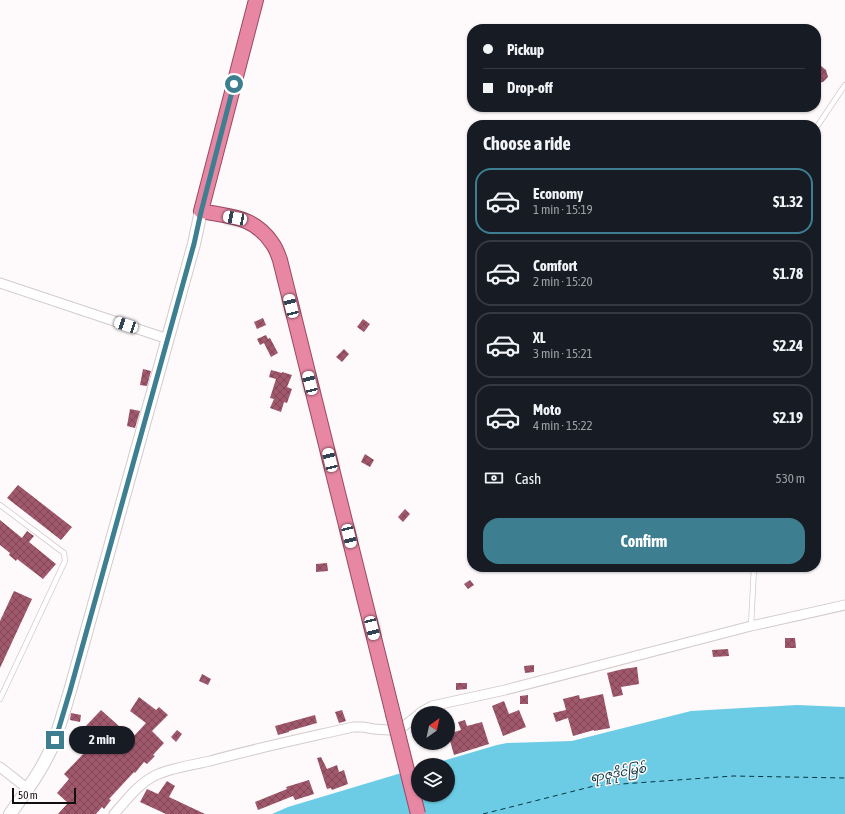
<!DOCTYPE html>
<meta charset="utf-8">
<style>
:root{--surface:#171b24;--page:#20242c;--text:#f1f3f6;--muted:#9ea1a6;--line:#363941;--accent:#3d7f91}
body{margin:0;font-family:"Asap Condensed","Noto Sans Myanmar",sans-serif;background:var(--page);color:var(--text);height:100vh;display:flex;flex-direction:column;font-size:15px;white-space:nowrap}
*{box-sizing:border-box;margin:0}
p{font-size:13px;color:var(--muted)}
.icon{flex:none;width:22px;height:22px;fill:none;stroke:currentColor;stroke-width:2;stroke-linecap:round;stroke-linejoin:round}
.map{position:relative;flex:1;overflow:hidden}
.drawer{position:absolute;left:467px;top:120px;width:354px;height:452px;display:flex;flex-direction:column;background:var(--surface);border-radius:16px;box-shadow:0 1px 3px #0004}
.drawer>*{flex:none}
.banner{position:absolute;left:467px;top:24px;width:354px;height:88px;border-radius:16px;box-shadow:0 1px 3px #0004;display:grid;align-content:center;height:88px;padding:0 16px;background:var(--surface)}
.needle{width:26px;rotate:33deg}
.tools{position:absolute;left:411px;top:706px;display:grid;gap:8px}
.tools a{display:grid;place-items:center;width:44px;height:44px;border-radius:50%;background:var(--surface);box-shadow:0 1px 3px #0004;font-size:20px}
.scale{position:absolute;left:12px;bottom:10px;width:64px;box-sizing:border-box;padding-left:4px;border:2px solid #110e0e;border-top:0;font-size:11px;line-height:14px;white-space:nowrap;color:#110e0e;-webkit-text-stroke:3px #fef9fa;paint-order:stroke}
.end{position:absolute;width:18px;height:18px;margin:-9px;border:5px solid #3d7f91;background:#fff;box-shadow:0 0 0 2px #fff}
.from{border-radius:50%}
.bubble{position:absolute;height:28px;border-radius:14px;background:var(--surface);box-shadow:0 1px 3px #0004;font-size:13px;font-weight:700;line-height:28px;text-align:center}
.car{position:absolute;width:12px;height:24px;margin:-12px -6px;border-radius:5px;box-shadow:0 0 3px 1px #0007;background:linear-gradient(#fff 24%,#345 0 40%,#fff 0 76%,#345 0 86%,#fff 0)}
.banner b{display:flex;align-items:center;gap:14px;height:38px;font-size:15px}
.banner b+b{border-top:1px solid var(--line)}
.banner i{width:10px;height:10px;background:var(--text)}
ul{padding:0;list-style:none}
li{display:flex;align-items:center;gap:12px;height:66px;margin:0 8px 6px;padding:0 8px;border:2px solid var(--line);border-radius:16px}
li div{flex:1}
li b{display:block;font-size:15px}
li em{font-style:normal;font-weight:700}
li.on{border-color:var(--accent)}
li>.icon{width:36px;height:36px;stroke-width:1.5}
h2{padding:0 16px;font-size:18px;line-height:48px}
.pay{display:flex;align-items:center;gap:10px;height:44px;padding:0 16px;font-size:15px}
.pay p{margin-inline-start:auto}
.primary-button{display:flex;gap:8px;margin-top:auto;padding:8px 16px}
.primary-button a{flex:1;height:46px;border-radius:16px;background:var(--accent);color:#fff;font-size:16px;font-weight:700;line-height:46px;text-align:center}
.map>svg:first-child{display:block}
.water{fill:#6ccce5}
.lines{fill:none;stroke-linecap:round;stroke-linejoin:round}
.ferry{stroke:#073641;stroke-width:1;stroke-dasharray:5 4;stroke-linecap:butt}
.building{fill:url(#building-cross-hatch)}
.service-casing{stroke:#d4cbcd;stroke-width:6}
.minor-casing{stroke:#d4cbcd;stroke-width:11}
.secondary-casing{stroke:#d4cbcd;stroke-width:14}
.trunk-casing{stroke:#994961;stroke-width:16}
.service{stroke:#fff;stroke-width:4.5}
.minor{stroke:#fff;stroke-width:9}
.secondary{stroke:#fff;stroke-width:12}
.trunk{stroke:#e887a4;stroke-width:14}
.trunk-bridge-casing{stroke:#994961;stroke-width:16;stroke-linecap:butt}
.trunk-bridge{stroke:#e887a4;stroke-width:14}
.route{stroke:#3d7f91;stroke-width:5}
.labels{text-anchor:middle;dominant-baseline:central;stroke-width:3;stroke-linejoin:round;paint-order:stroke}
.water-label{font-size:12px;font-style:italic;fill:#073641;stroke:#fef9fa}
</style>
<div class="map">
<svg width="845" height="814" viewBox="0 0 845 814">
<defs>
<pattern id="building-cross-hatch" width="8" height="8" patternUnits="userSpaceOnUse"><rect width="8" height="8" fill="#a0586c"/><path d="M0 0l8 8M0 8l8-8" fill="none" stroke="#814757"/></pattern>
</defs>
<rect width="100%" height="100%" fill="#fef9fa"/>
<!-- water -->
<path class="water" d="M 797,705 L 845,707 L 845,814 L 272,814 L 288,807 L 418,768 L 418,795 L 448,795 L 448,765 L 429,765 L 497,745 L 507,743 L 572,741 L 691,711 Z"/>
<g class="lines">
<!-- ferry -->
<path class="ferry" d="M 483,814 L 594,786 L 733,776 L 845,778"/>
</g>
<!-- building -->
<path class="building" d="M 816,66 L 821,66 L 826,70 L 828,77 L 823,82 L 816,83 Z
M 263,318 L 266,325 L 257,329 L 254,322 Z
M 363,319 L 370,324 L 364,332 L 357,327 Z
M 266,335 L 268,339 L 270,338 L 278,353 L 271,357 L 264,343 L 260,345 L 257,339 Z
M 344,349 L 349,354 L 342,362 L 336,357 Z
M 143,369 L 151,371 L 147,386 L 140,385 Z
M 271,370 L 282,373 L 282,372 L 292,375 L 287,387 L 292,389 L 287,403 L 284,402 L 281,412 L 270,408 L 274,399 L 270,398 L 276,379 L 269,377 Z
M 130,409 L 140,411 L 135,428 L 127,426 Z
M 365,454 L 374,460 L 370,467 L 361,462 Z
M 18,485 L 72,527 L 61,540 L 7,498 Z
M 405,509 L 410,514 L 403,522 L 398,517 Z
M 0,520 L 22,538 L 27,531 L 34,536 L 29,542 L 56,564 L 43,579 L 17,559 L 16,561 L 9,555 L 10,553 L 0,545 Z
M 327,563 L 328,571 L 316,572 L 316,564 Z
M 470,580 L 474,585 L 468,589 L 464,584 Z
M 14,591 L 32,599 L 0,668 L 0,621 Z
M 785,638 L 795,638 L 796,648 L 785,648 Z
M 728,649 L 729,656 L 713,657 L 712,650 Z
M 534,665 L 534,672 L 525,673 L 524,666 Z
M 637,667 L 639,684 L 621,687 L 623,695 L 613,697 L 607,673 L 623,669 Z
M 202,674 L 211,679 L 208,685 L 199,681 Z
M 456,683 L 467,683 L 467,689 L 456,690 Z
M 603,694 L 610,728 L 594,731 L 594,730 L 573,736 L 568,718 L 556,722 L 553,713 L 566,710 L 563,699 L 579,695 L 580,699 Z
M 528,695 L 528,704 L 520,704 L 520,696 Z
M 139,697 L 156,710 L 159,707 L 168,715 L 152,731 L 164,743 L 153,755 L 155,756 L 147,764 L 144,762 L 135,773 L 134,772 L 109,799 L 111,800 L 104,809 L 102,807 L 96,814 L 58,814 L 68,803 L 57,793 L 69,779 L 64,774 L 86,751 L 75,742 L 86,730 L 84,728 L 101,710 L 129,735 L 131,734 L 133,737 L 146,723 L 130,711 Z
M 504,701 L 509,714 L 519,710 L 526,727 L 503,736 L 492,706 Z
M 342,710 L 346,721 L 339,723 L 335,712 Z
M 71,713 L 81,715 L 80,722 L 70,720 Z
M 315,715 L 317,723 L 289,731 L 289,732 L 278,735 L 275,726 Z
M 465,720 L 467,726 L 482,722 L 489,744 L 454,755 L 448,734 L 461,730 L 458,722 Z
M 177,730 L 182,734 L 176,742 L 171,737 Z
M 321,757 L 327,769 L 337,765 L 339,772 L 344,770 L 348,784 L 332,790 L 331,788 L 327,789 L 317,758 Z
M 309,780 L 314,794 L 295,800 L 293,796 L 258,810 L 255,802 L 287,789 L 286,787 Z
M 167,781 L 175,786 L 169,797 L 205,814 L 166,814 L 140,802 L 147,789 L 158,794 Z"/>
<g class="lines">
<!-- service casing -->
<g class="service-casing">
<path id="service" d="M 816,128 L 845,85
M 0,505 L 64,553 L 65,561 L 0,699
M 751,626 L 754,567"/>
</g>
<!-- minor casing -->
<g class="minor-casing">
<path id="minor" d="M 0,283 L 168,339
M 420,713 L 432,706 L 505,690 L 751,626 L 845,605
M 0,767 L 28,789
M 114,814 C 126,801 137,785 154,776 C 169,768 193,765 210,761 C 257,748 305,738 353,727 L 363,727 L 374,729 L 389,730 L 404,726 L 418,715"/>
</g>
<!-- secondary casing -->
<g class="secondary-casing">
<path id="secondary" d="M 10,814 C 25,793 40,773 51,749 C 59,730 64,710 70,691 L 194,244 L 201,211"/>
</g>
<!-- trunk casing -->
<g class="trunk-casing">
<path id="trunk" d="M 256,0 L 201,211 C 230,217 254,216 272,243 C 276,248 278,254 280,260 L 393,714"/>
</g>
<!-- service -->
<use href="#service" class="service"/>
<!-- minor -->
<use href="#minor" class="minor"/>
<!-- secondary -->
<use href="#secondary" class="secondary"/>
<!-- trunk -->
<use href="#trunk" class="trunk"/>
<!-- trunk-bridge casing -->
<g class="trunk-bridge-casing">
<path id="trunk-bridge" d="M 393,714 L 418,814"/>
</g>
<!-- trunk-bridge -->
<use href="#trunk-bridge" class="trunk-bridge"/>
</g>
<g class="lines">
<!-- route -->
<path class="route" d="M 55,740 L 58,731 L 70,691 L 194,244 L 201,212 L 234,84"/>
</g>
<g class="labels">
<!-- water labels -->
<g class="water-label">
<text transform="translate(618 773) rotate(-10)">ရာဇူဒိုင်မြစ်</text>
</g>
</g>
</svg>
<div class="tools">
<a><svg class="needle" viewBox="-14 -14 28 28"><path d="M0-13l5 13h-10z" fill="#e53935"/><path d="M0 13l5-13h-10z" fill="#9ea1a6"/></svg></a>
<a><svg class="icon" aria-label="layers" viewBox="0 0 24 24"><path d="M12 4l9 5-9 5-9-5zM3 14l9 5 9-5"/></svg></a>
</div>
<div class="scale">50 m</div>
<i class="end from" style="left:234px;top:84px"></i>
<i class="end" style="left:55px;top:740px"></i>
<div class="bubble" style="left:69px;top:726px;width:66px">2 min</div>
<i class="car" style="left:235px;top:218px;rotate:281deg"></i>
<i class="car" style="left:291px;top:306px;rotate:346deg"></i>
<i class="car" style="left:126px;top:325px;rotate:288deg"></i>
<i class="car" style="left:310px;top:383px;rotate:346deg"></i>
<i class="car" style="left:330px;top:460px;rotate:346deg"></i>
<i class="car" style="left:349px;top:536px;rotate:166deg"></i>
<i class="car" style="left:372px;top:628px;rotate:166deg"></i>
<div class="banner">
<b><i class="from"></i>Pickup</b>
<b><i></i>Drop-off</b>
</div>
<section class="drawer">
<h2>Choose a ride</h2>
<ul>
<li class="on"><svg class="icon" aria-label="car" viewBox="0 0 24 24"><path d="M5 17H2v-5l4-1 3-4h7l3 4 3 1v5h-3M9 17h6M6 11h13"/><circle cx="7" cy="17" r="2"/><circle cx="17" cy="17" r="2"/></svg><div><b>Economy</b><p>1 min · 15:19</p></div><em>$1.32</em></li>
<li><svg class="icon" aria-label="car" viewBox="0 0 24 24"><path d="M5 17H2v-5l4-1 3-4h7l3 4 3 1v5h-3M9 17h6M6 11h13"/><circle cx="7" cy="17" r="2"/><circle cx="17" cy="17" r="2"/></svg><div><b>Comfort</b><p>2 min · 15:20</p></div><em>$1.78</em></li>
<li><svg class="icon" aria-label="car" viewBox="0 0 24 24"><path d="M5 17H2v-5l4-1 3-4h7l3 4 3 1v5h-3M9 17h6M6 11h13"/><circle cx="7" cy="17" r="2"/><circle cx="17" cy="17" r="2"/></svg><div><b>XL</b><p>3 min · 15:21</p></div><em>$2.24</em></li>
<li><svg class="icon" aria-label="car" viewBox="0 0 24 24"><path d="M5 17H2v-5l4-1 3-4h7l3 4 3 1v5h-3M9 17h6M6 11h13"/><circle cx="7" cy="17" r="2"/><circle cx="17" cy="17" r="2"/></svg><div><b>Moto</b><p>4 min · 15:22</p></div><em>$2.19</em></li>
</ul>
<div class="pay"><svg class="icon" aria-label="cash" viewBox="0 0 24 24"><path d="M3 7h18v10H3z"/><circle cx="12" cy="12" r="2"/></svg>Cash<p>530 m</p></div>
<div class="primary-button"><a>Confirm</a></div>
</section>
</div>
